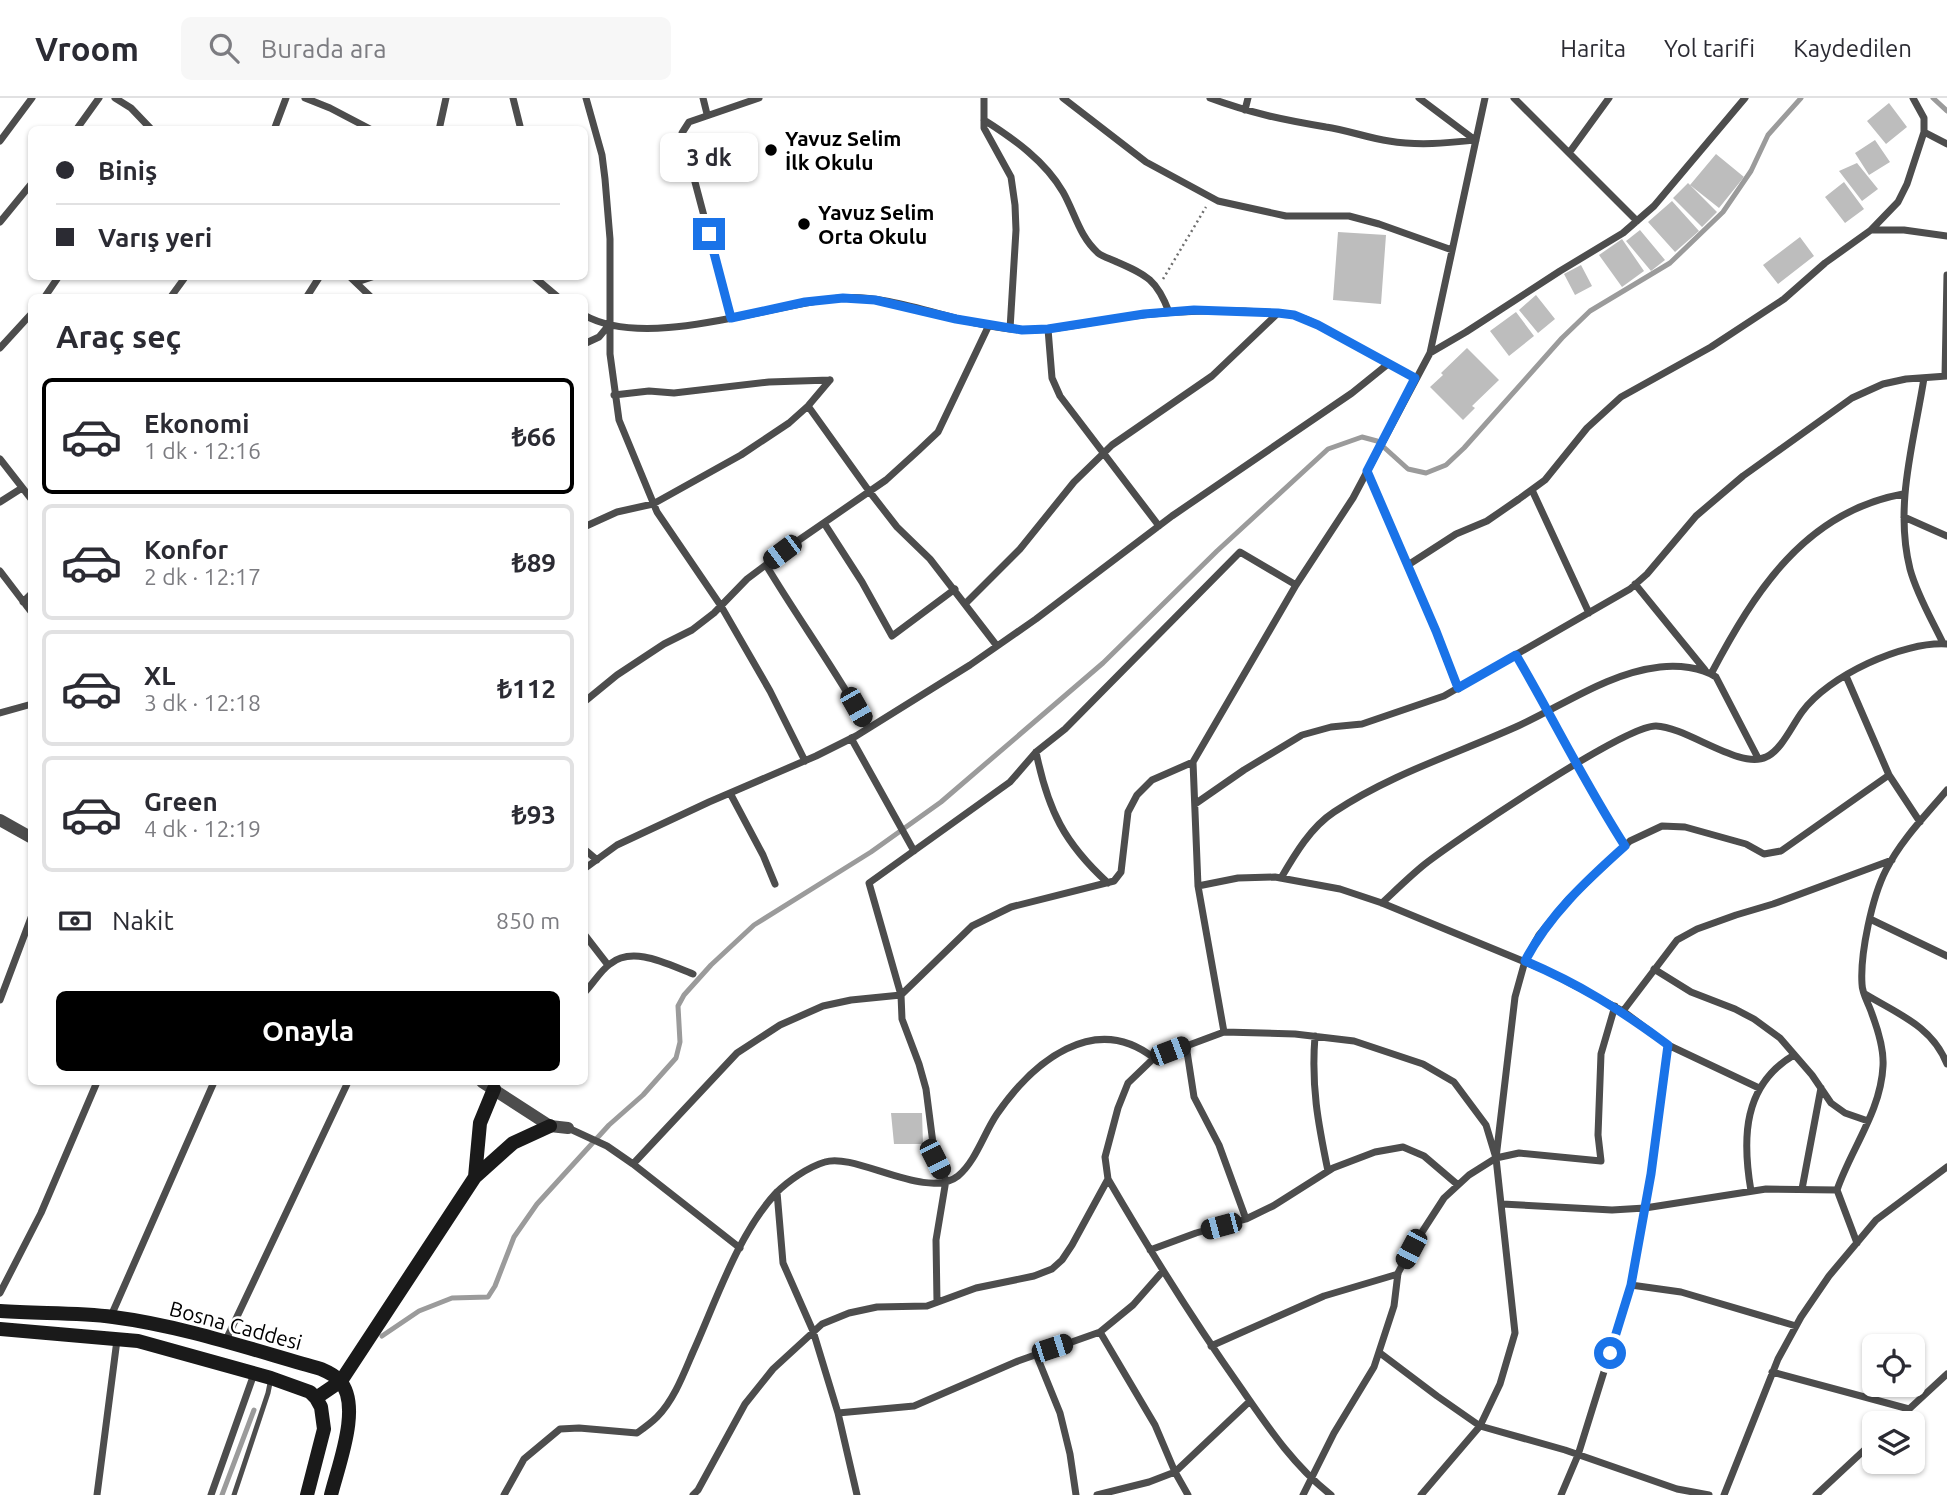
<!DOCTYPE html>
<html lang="tr">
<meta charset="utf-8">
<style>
:root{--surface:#fff;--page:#f7f7f7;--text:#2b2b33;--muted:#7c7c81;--line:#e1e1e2;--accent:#000}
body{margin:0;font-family:Ubuntu,sans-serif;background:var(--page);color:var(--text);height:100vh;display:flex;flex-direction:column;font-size:26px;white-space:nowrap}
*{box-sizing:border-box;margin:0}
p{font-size:23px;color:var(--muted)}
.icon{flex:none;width:38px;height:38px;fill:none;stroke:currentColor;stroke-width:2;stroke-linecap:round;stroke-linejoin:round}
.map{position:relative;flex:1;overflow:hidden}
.side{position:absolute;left:28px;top:196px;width:560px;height:791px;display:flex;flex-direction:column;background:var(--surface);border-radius:10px;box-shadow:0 2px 5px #0004}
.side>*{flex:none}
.hud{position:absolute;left:28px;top:28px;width:560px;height:154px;border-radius:10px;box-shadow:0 2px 5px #0004;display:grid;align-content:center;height:154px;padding:0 28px;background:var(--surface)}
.controls{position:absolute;left:1862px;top:1236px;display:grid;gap:14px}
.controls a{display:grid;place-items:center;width:63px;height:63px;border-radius:10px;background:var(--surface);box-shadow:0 2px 5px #0004;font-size:35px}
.end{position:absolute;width:32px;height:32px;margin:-16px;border:9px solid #1a73e8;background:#fff;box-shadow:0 0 0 4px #fff}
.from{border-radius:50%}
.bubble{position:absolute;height:49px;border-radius:10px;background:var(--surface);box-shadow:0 2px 5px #0004;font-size:23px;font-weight:600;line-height:49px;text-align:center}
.car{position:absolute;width:21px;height:42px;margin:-21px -10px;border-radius:9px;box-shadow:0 0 5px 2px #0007;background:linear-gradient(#222 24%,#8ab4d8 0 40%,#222 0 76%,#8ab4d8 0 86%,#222 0)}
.hud b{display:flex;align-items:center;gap:24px;height:66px;font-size:26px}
.hud b+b{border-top:2px solid var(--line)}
.hud i{width:18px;height:18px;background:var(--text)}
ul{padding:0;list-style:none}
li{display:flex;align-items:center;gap:21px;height:116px;margin:0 14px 10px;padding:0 14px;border:4px solid var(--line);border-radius:10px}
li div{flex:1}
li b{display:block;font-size:26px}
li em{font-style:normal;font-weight:600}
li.on{border-color:var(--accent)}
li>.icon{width:63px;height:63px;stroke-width:1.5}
h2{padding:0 28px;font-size:32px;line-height:84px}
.pay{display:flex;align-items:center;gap:18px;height:77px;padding:0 28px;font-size:26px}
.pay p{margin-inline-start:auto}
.cta{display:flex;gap:14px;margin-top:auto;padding:14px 28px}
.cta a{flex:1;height:80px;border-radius:10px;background:var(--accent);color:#fff;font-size:28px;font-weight:600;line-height:80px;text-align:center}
header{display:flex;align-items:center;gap:42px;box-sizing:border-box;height:98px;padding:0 35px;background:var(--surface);border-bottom:2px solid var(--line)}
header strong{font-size:33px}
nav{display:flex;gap:38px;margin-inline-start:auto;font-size:24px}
.search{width:490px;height:63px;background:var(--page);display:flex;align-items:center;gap:18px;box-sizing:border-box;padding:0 24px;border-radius:10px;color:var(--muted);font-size:26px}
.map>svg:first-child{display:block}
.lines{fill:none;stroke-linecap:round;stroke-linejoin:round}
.stream{stroke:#9b9b9b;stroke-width:5}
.building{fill:#bdbdbd}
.path{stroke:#6f6f6f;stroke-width:2.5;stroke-dasharray:2 3.5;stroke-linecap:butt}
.service{stroke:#4d4d4d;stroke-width:5}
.minor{stroke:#4d4d4d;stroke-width:7}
.tertiary{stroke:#4d4d4d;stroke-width:12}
.secondary{stroke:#1a1a1a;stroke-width:14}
.route{stroke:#1a73e8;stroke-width:9}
.poi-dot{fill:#000;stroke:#fff;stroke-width:2.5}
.labels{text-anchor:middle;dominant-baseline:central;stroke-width:5;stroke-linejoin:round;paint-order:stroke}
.poi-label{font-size:21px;font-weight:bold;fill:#000;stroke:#fff;text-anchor:start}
.street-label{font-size:21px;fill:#000;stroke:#fff}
</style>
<header>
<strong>Vroom</strong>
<div class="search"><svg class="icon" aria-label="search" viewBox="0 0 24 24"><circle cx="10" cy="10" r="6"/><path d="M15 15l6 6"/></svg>Burada ara</div>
<nav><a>Harita</a><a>Yol tarifi</a><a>Kaydedilen</a></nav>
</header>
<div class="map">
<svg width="1947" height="1397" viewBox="0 0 1947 1397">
<rect width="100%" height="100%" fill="#fff"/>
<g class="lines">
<!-- stream -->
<path class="stream" d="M 1933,0 L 1947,13
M 382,1238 L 419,1213 L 452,1200 L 488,1199 L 495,1188 L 514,1139 L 537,1106 L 609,1027 L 643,997 L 676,960 L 680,944 L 678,908 L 684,897 L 711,867 L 754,827 L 871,754 L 941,704 L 1103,565 L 1217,453 L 1328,351 L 1362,339 L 1377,343 L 1408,371 L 1426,375 L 1446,367 L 1464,350 L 1562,240 L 1590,213 L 1670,165 L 1723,114 L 1751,73 L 1768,37 L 1801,0
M 222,1397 L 254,1312"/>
</g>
<!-- building -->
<path class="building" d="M 1889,5 L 1907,29 L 1886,46 L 1867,23 Z
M 1875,42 L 1890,64 L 1869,77 L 1855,55 Z
M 1716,56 L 1744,79 L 1719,110 L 1690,87 Z
M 1857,65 L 1878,91 L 1862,103 L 1839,73 Z
M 1844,84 L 1864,111 L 1845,125 L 1825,99 Z
M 1688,85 L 1717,114 L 1702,129 L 1673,100 Z
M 1672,103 L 1699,133 L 1675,154 L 1648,124 Z
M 1640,132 L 1665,162 L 1651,173 L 1626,143 Z
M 1338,134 L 1386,137 L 1381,206 L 1333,202 Z
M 1800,139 L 1814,158 L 1778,186 L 1763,167 Z
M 1622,141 L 1644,173 L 1622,189 L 1599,157 Z
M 1581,167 L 1592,188 L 1575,197 L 1564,176 Z
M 1536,197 L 1555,221 L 1538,235 L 1519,212 Z
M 1516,214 L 1534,238 L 1509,258 L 1490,233 Z
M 1467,250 L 1499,282 L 1472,308 L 1475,310 L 1463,322 L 1430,289 L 1443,277 L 1441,275 Z
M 891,1015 L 922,1015 L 923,1046 L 894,1046 Z"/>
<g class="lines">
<!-- path -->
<path class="path" d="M 1163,181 L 1206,109"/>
<!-- service -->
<path class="service" d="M 234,1397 L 268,1295 L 271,1280"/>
<!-- minor -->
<path class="minor" d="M 115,0 L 131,10 L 152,32
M 305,0 L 330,10 L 372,32
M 513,0 L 521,32
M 586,0 L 602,57 L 605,81 L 610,141 L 610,256 L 619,322 L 657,414 L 721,508 L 770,593 L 805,663
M 703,0 L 707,16
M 984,0 L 984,30 L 1011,79 L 1015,107 L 1016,132 L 1010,231
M 1063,0 L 1146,64 L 1218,103 L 1286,118 L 1349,118 L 1379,126 L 1452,152
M 1210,0 C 1250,15 1284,22 1326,29 C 1347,32 1368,40 1389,43 C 1419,48 1447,45 1476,42
M 1419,0 L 1475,42
M 1514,0 L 1637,123
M 1913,0 L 1924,20 L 1924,34 L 1947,46
M 1245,12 L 1248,0
M 984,22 C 1014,41 1045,63 1063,94 C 1075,115 1079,138 1098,155 C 1103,159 1111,161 1117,164 C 1147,177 1157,182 1169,214
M 76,32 L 99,0
M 274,32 L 286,0
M 439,32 L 446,0
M 0,43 L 32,0
M 1569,55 L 1609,0
M 0,124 L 32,85
M 1871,132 L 1904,132 L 1947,138
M 349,178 L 372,200
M 533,178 L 559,200
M 357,184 L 375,178
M 44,200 L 59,178
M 170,200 L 186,178
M 306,200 L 320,178
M 584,217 C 647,253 771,206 840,200 C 897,195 964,230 1023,232 C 1054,233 1087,225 1118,220 C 1160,214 1202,212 1245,213 C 1260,214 1277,214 1292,217 C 1307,220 1322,229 1336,237 C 1362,251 1388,266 1415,280
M 731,220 L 682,35 L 689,24 L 759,0
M 1048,231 L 1052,280 L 1060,298 L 1159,428
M 584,246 L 599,239 L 609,227
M 0,250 L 32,215
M 1430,255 L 1466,234 L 1560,173 L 1623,135 L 1654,108 L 1745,0
M 1945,278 L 1947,177
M 1924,280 C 1914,344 1894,407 1910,471 C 1917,497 1932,522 1943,545
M 614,297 L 649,293 L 674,295 L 769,284 L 830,282
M 808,308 L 869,393 L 897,429 L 930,461 L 997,548
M 0,361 L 32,402
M 1367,373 L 1436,533 L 1458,591
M 1532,392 L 1589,515
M 0,404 L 22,390
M 1904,419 L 1947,438
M 824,425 L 862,484 L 892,538 L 955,491
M 584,429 L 617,414 L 653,406 L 741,357 L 789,325 L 808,308 L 830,282
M 766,467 C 799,522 837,574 868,630
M 1408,467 L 1456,436 L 1487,423 L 1519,401 L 1545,382 L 1587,330 L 1621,299 L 1711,249 L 1784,201 L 1825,165 L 1871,132 L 1898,104 L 1907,86 L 1924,34
M 0,473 L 32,515
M 1635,486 L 1705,572
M 23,504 L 32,495
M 966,505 L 1020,451 L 1074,384 L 1112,347 L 1212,278 L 1278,215
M 1516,557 C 1553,620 1585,686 1625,748
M 1711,576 C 1755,493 1805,414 1903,396
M 1846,578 L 1889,677 L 1920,724
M 584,604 L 617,577 L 664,546 L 692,532 L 714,515 L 747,481 L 799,442 L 886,382 L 919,352 L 938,334 L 989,227
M 0,615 L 32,606
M 851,640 L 914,753
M 1036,654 C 1048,712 1064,745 1108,785
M 730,695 L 763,757 L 775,786
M 1195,706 L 1244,672 L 1302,637 L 1331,629 L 1362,626 L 1444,598 L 1630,491 L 1647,476 L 1696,418 L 1743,378 L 1852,300 L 1883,286 L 1906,281 L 1947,278
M 584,751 L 597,762
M 584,771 L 617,747 L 709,704 L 816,658 L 856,638 L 970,567 L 1036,521 L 1172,418 L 1352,295 L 1388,266
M 1281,780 C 1295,756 1311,729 1334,714 C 1391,676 1456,656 1518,628 C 1564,607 1608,575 1660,569 C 1678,567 1701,569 1716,579 L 1758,660
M 1198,788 L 1238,780 L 1275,779 L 1340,791 L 1382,805 L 1547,873 L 1623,913 L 1668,947 L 1759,990
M 1382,805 C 1396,792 1410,778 1425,766 C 1456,742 1625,627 1656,628 C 1687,629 1740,672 1766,659 C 1781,653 1793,626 1802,614 C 1828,578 1903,543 1947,546
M 1870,821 L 1947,858
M 584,836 L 608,867
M 1654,871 L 1691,894 L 1735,911 L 1754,921 L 1780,940 L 1812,977 L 1831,1005 L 1845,1015 L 1868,1023
M 584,895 C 593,886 600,873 610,866 C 633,847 669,867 693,876
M 1865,896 C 1898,916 1932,928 1947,966
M 0,902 L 32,817
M 1623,913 L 1677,842 L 1697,831 L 1736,817 L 1773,806 L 1892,762
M 1224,934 L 1198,788 L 1193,664 L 1296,487 L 1353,400 L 1430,255 L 1485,0
M 1315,938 C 1311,988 1318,1025 1328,1073
M 1186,947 L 1194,999 L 1219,1047 L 1246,1121
M 568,1030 L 607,1048 L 633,1066 L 740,1150
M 1496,1060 L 1519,1055 L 1601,1063 L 1598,1037 L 1601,956 L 1615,908
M 633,1066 L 737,955 L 780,927 L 823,908 L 851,902 L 901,897 L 972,828 L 1011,809 L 1114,783 L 1121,774 L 1128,714 L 1137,697 L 1152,682 L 1193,664
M 1802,1091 L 1821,990
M 1751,1093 C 1742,1040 1743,987 1794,957
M 777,1094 L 783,1165 L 813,1233 L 838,1315 L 857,1397
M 1502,1106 L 1612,1112 L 1645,1110 L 1766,1091 L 1837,1092
M 1857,1145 L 1837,1092 C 1851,1051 1881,1013 1883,968 C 1884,952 1878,932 1872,916 C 1869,906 1862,896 1862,886 C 1860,856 1872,799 1886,772 C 1901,742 1926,717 1947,692
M 1150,1152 L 1196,1135 L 1246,1121 L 1273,1108 L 1333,1070 L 1375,1054 L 1403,1049 L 1424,1058 L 1458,1087
M 1631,1187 L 1681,1194 L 1796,1228
M 0,1195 L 41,1115 L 97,984
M 937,1204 L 936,1142 L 946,1082 L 935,1061 L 926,991 L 919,966 L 902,921 L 901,897 L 869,785 L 1010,684 L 1036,654 L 1065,631 L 1240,454 L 1296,487
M 111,1218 L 214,984
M 1100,1234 L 1155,1327 L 1175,1374 L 1188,1397
M 225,1244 L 348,984
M 1211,1248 L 1324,1198 L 1398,1176
M 1380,1255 L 1437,1298 L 1480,1328 L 1565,1352 L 1677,1391 L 1709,1397
M 1036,1256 L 1060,1315 L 1070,1356 L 1076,1397
M 1772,1274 L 1909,1311
M 838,1315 L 914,1308 L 1018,1263 L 1100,1234 L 1133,1207 L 1163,1173
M 1894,1325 L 1947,1276
M 97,1397 L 117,1242
M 211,1397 L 254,1276
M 504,1397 L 524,1361 L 560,1331 L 579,1330 L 637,1335 C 644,1330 651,1325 657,1319 C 674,1302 684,1275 693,1254 C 716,1203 738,1136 776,1095 C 788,1083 808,1069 825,1064 C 855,1054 927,1103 958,1078 C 976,1063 984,1035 997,1016 C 1033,964 1094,913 1154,960
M 693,1397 L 698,1392 L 745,1306 L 773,1271 L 822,1226 L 849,1215 L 877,1209 L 927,1208 L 976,1190 L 1034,1178 L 1052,1171 L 1062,1162 L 1072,1147 L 1108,1081
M 1097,1397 L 1149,1384 L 1175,1374 L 1250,1303
M 1303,1397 L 1334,1335 L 1374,1269 L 1394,1208 L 1398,1175 L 1411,1151 L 1444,1100 L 1469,1077 L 1496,1060 L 1515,899 L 1525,863 L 1539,837 L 1567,803 L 1630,743 L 1662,728 L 1685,729 L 1746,746 L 1764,756 L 1781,753 L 1889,677
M 1331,1397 C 1293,1367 1268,1329 1241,1290 C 1193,1222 1150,1153 1108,1081 L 1105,1059 L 1118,1010 L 1128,985 L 1154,960 L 1224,934 L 1295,936 L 1354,943 L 1423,966 L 1454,984 L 1486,1027 L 1496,1060 L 1515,1235 L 1500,1286 L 1480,1328 L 1421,1397
M 1561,1397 L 1578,1357 L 1631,1187 L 1651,1076 L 1668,947
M 1724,1397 L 1778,1261 L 1801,1219 L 1829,1178 L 1876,1122 L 1947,1069
M 1816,1397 L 1874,1343"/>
<!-- tertiary -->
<path class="tertiary" d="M 0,722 L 32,740
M 482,984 L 550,1028 L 568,1030"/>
<!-- secondary -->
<path class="secondary" d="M 475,1079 L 480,1025 L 494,991
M 0,1213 C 37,1216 76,1214 113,1219 C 183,1228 253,1252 321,1271 C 328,1274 335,1277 340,1283 C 362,1308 338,1368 331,1397
M 0,1231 L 138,1243 L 271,1280 L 310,1294 L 316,1300 L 321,1309 L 324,1331 L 307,1397
M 316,1300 L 341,1283 L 475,1079 L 513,1045 L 550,1028"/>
</g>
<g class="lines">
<!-- route -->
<path class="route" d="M 709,136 L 731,220 L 805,204 L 843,200 L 875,202 L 956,221 L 1022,232 L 1048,231 L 1144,216 L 1194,212 L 1278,215 L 1294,217 L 1318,227 L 1415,280 L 1367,373 L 1436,533 L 1458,590 L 1516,557 C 1553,620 1585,686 1625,748 C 1586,783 1549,817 1525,863 C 1579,886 1621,912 1668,947 L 1651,1076 L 1631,1187 L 1610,1255"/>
</g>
<!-- markers -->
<g class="poi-dot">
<circle cx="771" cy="52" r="7"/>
<circle cx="804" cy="126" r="7"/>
</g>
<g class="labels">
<!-- poi labels -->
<g class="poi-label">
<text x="785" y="40">Yavuz Selim<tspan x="785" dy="24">İlk Okulu</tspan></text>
<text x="818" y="114">Yavuz Selim<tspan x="818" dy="24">Orta Okulu</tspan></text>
</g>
<!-- street labels -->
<g class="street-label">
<text transform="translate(236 1227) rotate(15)">Bosna Caddesi</text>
</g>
</g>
</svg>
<div class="controls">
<a><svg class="icon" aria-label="locate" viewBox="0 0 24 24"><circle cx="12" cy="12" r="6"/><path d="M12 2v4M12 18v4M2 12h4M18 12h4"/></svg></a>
<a><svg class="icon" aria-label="layers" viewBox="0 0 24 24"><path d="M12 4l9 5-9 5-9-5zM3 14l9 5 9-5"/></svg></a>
</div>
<i class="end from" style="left:1610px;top:1255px"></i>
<i class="end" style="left:709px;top:136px"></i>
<div class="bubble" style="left:660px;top:35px;width:98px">3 dk</div>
<i class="car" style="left:782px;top:454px;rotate:233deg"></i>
<i class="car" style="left:856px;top:609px;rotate:150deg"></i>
<i class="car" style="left:1170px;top:953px;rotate:69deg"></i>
<i class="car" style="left:935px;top:1061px;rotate:153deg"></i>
<i class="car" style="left:1221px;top:1128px;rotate:255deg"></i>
<i class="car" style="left:1411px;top:1151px;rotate:208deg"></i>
<i class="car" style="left:1052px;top:1250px;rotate:72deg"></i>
<div class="hud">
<b><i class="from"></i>Biniş</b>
<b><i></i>Varış yeri</b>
</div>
<section class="side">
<h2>Araç seç</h2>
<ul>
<li class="on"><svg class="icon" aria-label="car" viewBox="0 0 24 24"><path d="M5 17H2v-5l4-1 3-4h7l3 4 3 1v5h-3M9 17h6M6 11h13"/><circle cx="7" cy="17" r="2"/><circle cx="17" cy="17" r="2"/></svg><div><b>Ekonomi</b><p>1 dk · 12:16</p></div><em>₺66</em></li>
<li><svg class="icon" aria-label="car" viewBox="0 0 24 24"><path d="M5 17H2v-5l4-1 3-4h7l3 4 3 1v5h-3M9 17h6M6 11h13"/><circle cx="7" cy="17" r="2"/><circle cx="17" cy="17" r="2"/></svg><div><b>Konfor</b><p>2 dk · 12:17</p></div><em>₺89</em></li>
<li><svg class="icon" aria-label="car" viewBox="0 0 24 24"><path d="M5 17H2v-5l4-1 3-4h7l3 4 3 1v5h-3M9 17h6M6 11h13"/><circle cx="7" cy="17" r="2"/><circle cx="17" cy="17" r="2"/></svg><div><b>XL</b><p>3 dk · 12:18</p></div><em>₺112</em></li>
<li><svg class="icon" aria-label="car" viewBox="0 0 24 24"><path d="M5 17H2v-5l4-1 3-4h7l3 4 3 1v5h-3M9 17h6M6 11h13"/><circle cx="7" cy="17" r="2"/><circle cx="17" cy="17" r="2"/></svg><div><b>Green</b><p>4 dk · 12:19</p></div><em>₺93</em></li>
</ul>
<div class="pay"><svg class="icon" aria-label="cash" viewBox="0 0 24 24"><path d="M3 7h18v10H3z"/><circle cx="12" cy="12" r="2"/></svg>Nakit<p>850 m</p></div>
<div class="cta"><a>Onayla</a></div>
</section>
</div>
